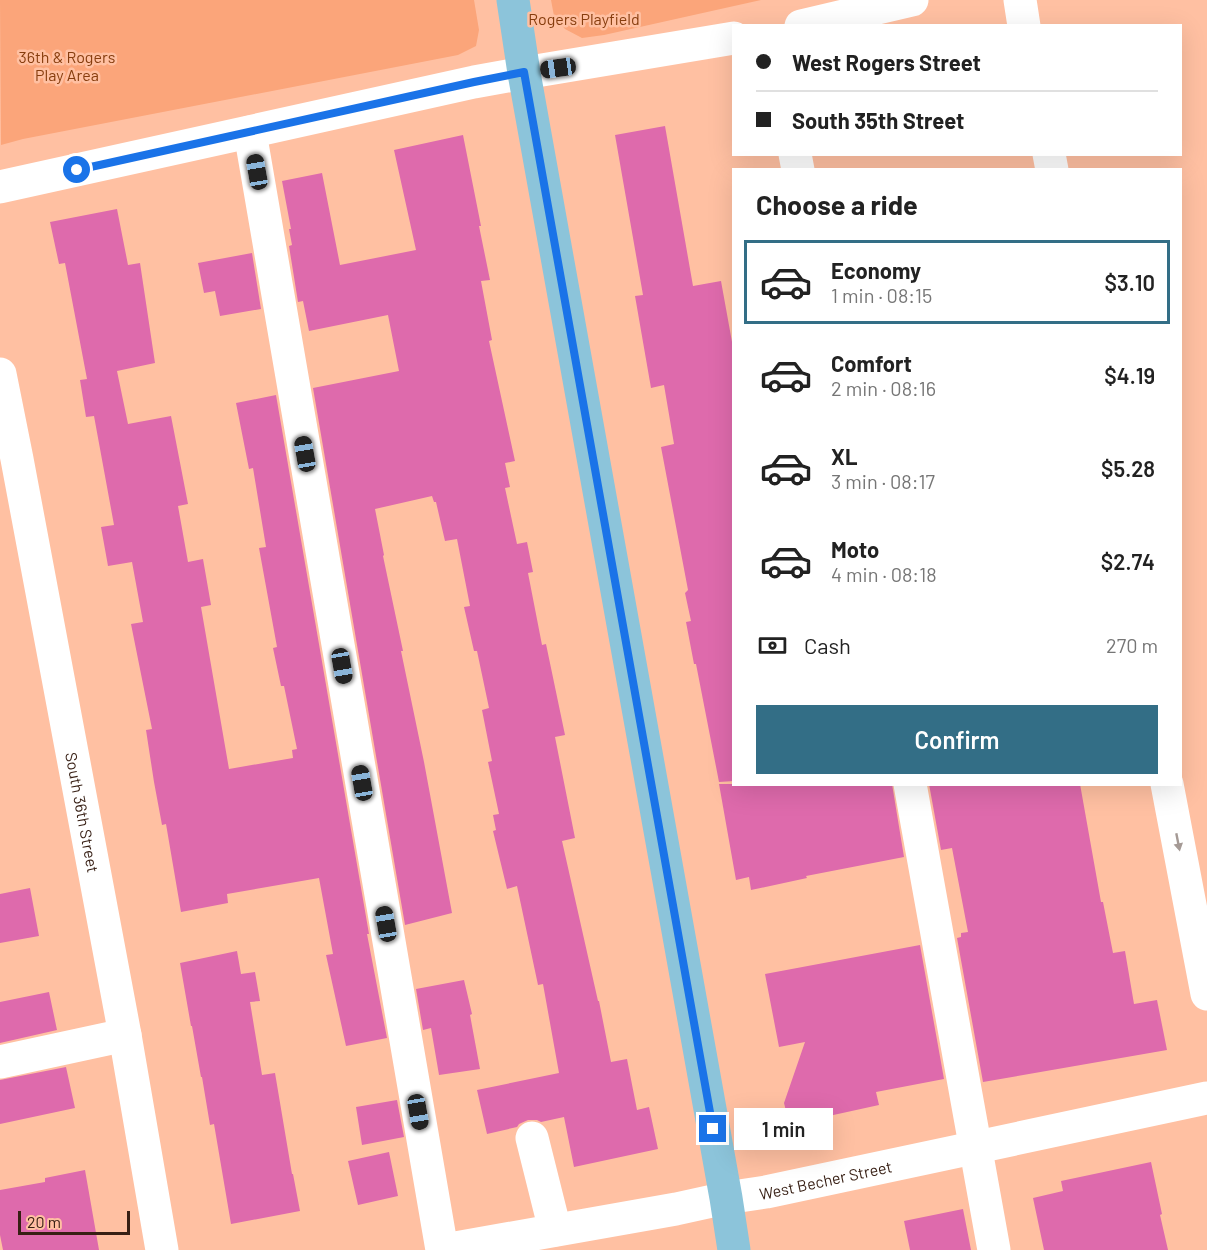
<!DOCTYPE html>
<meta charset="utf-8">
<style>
:root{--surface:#fff;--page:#f6f6f6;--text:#222;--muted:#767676;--line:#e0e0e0;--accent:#336e86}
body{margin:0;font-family:Barlow,sans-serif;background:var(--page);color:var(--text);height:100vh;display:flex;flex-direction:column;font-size:22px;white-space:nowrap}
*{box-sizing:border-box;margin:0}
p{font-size:20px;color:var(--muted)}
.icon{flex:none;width:33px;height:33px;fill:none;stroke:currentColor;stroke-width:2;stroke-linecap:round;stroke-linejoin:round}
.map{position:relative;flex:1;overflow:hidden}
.side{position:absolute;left:732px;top:168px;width:450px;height:618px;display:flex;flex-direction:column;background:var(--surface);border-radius:0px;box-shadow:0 6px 24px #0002}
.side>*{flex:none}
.banner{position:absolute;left:732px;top:24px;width:450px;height:132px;border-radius:0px;box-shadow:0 6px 24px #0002;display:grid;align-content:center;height:132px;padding:0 24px;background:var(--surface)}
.scale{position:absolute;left:18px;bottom:15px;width:112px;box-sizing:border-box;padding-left:6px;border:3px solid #371f14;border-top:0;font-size:16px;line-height:21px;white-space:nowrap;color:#371f14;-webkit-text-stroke:4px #ffc0a2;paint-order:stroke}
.end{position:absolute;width:27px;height:27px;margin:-14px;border:8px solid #1a73e8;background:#fff;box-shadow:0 0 0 3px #fff}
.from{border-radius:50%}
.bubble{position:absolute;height:42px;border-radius:0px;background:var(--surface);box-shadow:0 6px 24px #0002;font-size:20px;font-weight:600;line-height:42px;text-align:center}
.car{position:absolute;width:18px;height:36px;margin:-18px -9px;border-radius:8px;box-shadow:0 0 4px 2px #0007;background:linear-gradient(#222 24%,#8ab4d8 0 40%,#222 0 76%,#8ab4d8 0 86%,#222 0)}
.banner b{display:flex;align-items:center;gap:21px;height:57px;font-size:22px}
.banner b+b{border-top:2px solid var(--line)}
.banner i{width:15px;height:15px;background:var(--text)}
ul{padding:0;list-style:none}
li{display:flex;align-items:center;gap:18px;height:84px;margin:0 12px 9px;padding:0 12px;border:3px solid transparent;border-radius:0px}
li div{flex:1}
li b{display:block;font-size:22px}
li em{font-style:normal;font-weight:600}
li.current{border-color:var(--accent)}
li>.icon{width:54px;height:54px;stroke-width:1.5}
h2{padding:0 24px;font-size:27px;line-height:72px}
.pay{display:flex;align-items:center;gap:15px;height:66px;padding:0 24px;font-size:22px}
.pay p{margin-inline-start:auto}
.action{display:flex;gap:12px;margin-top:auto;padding:12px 24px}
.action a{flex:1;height:69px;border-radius:0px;background:var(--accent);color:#fff;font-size:24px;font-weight:600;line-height:69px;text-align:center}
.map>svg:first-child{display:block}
.green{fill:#fba57a}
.building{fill:#de6aac}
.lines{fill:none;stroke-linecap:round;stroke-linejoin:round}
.minor{stroke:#fff;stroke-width:33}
.major{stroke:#8cc4da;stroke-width:33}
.oneway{fill:#a59a95}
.route{stroke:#1a73e8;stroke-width:8}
.labels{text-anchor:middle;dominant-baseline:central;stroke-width:5;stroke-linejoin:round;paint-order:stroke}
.park-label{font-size:16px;fill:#873d0e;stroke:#ffc0a2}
.street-label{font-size:16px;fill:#371f14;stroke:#ffc0a2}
</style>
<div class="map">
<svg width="1207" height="1250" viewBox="0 0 1207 1250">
<rect width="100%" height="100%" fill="#ffc0a2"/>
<!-- green -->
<path class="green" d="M 0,0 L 474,0 L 479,30 L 476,46 L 458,55 L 23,139 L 1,145 Z
M 551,0 L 761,0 L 604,35 L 582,38 L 565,29 L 554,16 Z"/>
<!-- building -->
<path class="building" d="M 665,126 L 693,286 L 721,281 L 734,353 L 734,781 L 719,782 L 696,664 L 694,664 L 686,622 L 691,621 L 685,593 L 688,590 L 661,447 L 674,444 L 664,385 L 651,388 L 635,296 L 643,295 L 615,135 Z
M 463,135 L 481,226 L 479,226 L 490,280 L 481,281 L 492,340 L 489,341 L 515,461 L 505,463 L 510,487 L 505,488 L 517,544 L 527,542 L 533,572 L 528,573 L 542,645 L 546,644 L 565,735 L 555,737 L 575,838 L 562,841 L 598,1001 L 599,1001 L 611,1062 L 627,1059 L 637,1110 L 649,1107 L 658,1149 L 574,1167 L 564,1117 L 541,1122 L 537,1120 L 528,1120 L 519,1124 L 517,1127 L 487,1134 L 477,1090 L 559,1073 L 543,984 L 538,985 L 517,886 L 507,889 L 493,831 L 496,830 L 493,815 L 499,814 L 488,762 L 492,761 L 482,710 L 489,708 L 477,651 L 474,651 L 464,607 L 470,606 L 457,539 L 445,541 L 436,502 L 434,502 L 432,496 L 375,509 L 384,555 L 383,556 L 403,651 L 401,651 L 424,762 L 452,913 L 405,925 L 313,388 L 399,371 L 388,315 L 309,331 L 303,301 L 298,302 L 289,246 L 292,245 L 289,229 L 291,229 L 282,181 L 322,173 L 340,265 L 416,250 L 394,150 Z
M 117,209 L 128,265 L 140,263 L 155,363 L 117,371 L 128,424 L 171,416 L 188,504 L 178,506 L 188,562 L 203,559 L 211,605 L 201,607 L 229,769 L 293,758 L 292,750 L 297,749 L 284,686 L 281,686 L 273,648 L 277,647 L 259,548 L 266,547 L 253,468 L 249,469 L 236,403 L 276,395 L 369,934 L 367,934 L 387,1038 L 346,1046 L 326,955 L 333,954 L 319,878 L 227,894 L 228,903 L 181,912 L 166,824 L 162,825 L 154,782 L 146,730 L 152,729 L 131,624 L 143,622 L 132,562 L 108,566 L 101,527 L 114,525 L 94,416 L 86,417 L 80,380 L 87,379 L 65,263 L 59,264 L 50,222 Z
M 252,253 L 261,309 L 220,316 L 215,291 L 204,293 L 198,263 Z
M 719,784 L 892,784 L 904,857 L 806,876 L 807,878 L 751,890 L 749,877 L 736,880 Z
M 929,784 L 1080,784 L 1101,902 L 1103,902 L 1113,953 L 1125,951 L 1134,1004 L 1157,1000 L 1167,1050 L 983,1082 L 957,938 L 961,937 L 961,933 L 968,932 L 952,848 L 941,850 Z
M 30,888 L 39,936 L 0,943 L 0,894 Z
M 920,945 L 944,1079 L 876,1092 L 879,1105 L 806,1121 L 787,1115 L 784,1103 L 805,1042 L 779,1047 L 765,974 Z
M 237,951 L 241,974 L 255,972 L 260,1001 L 250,1002 L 262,1075 L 275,1073 L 292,1174 L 293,1174 L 300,1211 L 231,1224 L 214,1124 L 210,1125 L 202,1077 L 201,1077 L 192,1026 L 191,1026 L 180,963 Z
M 464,980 L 472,1014 L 470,1015 L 480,1069 L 439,1075 L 431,1028 L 423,1030 L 416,989 Z
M 49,992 L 57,1030 L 0,1043 L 0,1002 Z
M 66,1067 L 75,1108 L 0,1124 L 0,1080 Z
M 397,1100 L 404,1137 L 362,1145 L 356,1107 Z
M 389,1152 L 398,1196 L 358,1205 L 348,1161 Z
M 1151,1162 L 1162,1214 L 1160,1215 L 1168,1250 L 1044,1250 L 1033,1198 L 1063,1191 L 1061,1181 Z
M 85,1170 L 99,1250 L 3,1250 L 0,1235 L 0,1190 L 45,1182 L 45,1178 Z
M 963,1209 L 971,1250 L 910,1250 L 904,1221 Z"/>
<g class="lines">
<!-- minor -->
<g class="minor">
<path d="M 1020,0 L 1024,26"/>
<path d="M 801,26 L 912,0"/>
<path d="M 250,132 L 442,1250"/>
<path d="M 795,154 L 798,170"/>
<path d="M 1049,154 L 1052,170"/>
<path d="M 0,187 L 474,82 L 524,73 L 734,38"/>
<path id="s1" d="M 0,374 L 17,459 L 125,1035 L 162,1250"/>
<path d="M 910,784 L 994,1250"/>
<path d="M 1167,784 L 1207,994"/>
<path d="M 0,1062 L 125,1035"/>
<path d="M 532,1138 L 555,1230"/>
<path id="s2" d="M 444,1250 L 676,1209 L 726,1198 L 766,1192 L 1207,1098"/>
</g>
<!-- major -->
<path class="major" d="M 513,0 L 524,73 L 726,1198 L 734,1250"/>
</g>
<!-- one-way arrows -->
<defs><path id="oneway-solid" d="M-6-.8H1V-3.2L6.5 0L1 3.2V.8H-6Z" transform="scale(1.5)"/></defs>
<use class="oneway" href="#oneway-solid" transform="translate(1178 842) rotate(79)"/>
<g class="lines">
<!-- route -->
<path class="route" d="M 77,170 L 474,82 L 524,72 L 713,1129"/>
</g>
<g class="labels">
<!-- park labels -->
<g class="park-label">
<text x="584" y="18">Rogers Playfield</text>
<text x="67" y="56">36th &amp; Rogers<tspan x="67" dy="18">Play Area</tspan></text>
</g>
<!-- street labels -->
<g class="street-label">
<text stroke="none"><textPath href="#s1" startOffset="446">South 36th Street</textPath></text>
<text stroke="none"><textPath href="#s2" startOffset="388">West Becher Street</textPath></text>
</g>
</g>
</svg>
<div class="scale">20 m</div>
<i class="end from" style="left:77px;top:170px"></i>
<i class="end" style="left:713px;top:1129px"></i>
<div class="bubble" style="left:734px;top:1108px;width:99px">1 min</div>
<i class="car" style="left:558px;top:68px;rotate:262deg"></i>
<i class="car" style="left:257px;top:172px;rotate:350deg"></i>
<i class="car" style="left:305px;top:454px;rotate:350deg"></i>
<i class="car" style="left:342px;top:666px;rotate:170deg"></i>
<i class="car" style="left:362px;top:783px;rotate:350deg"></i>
<i class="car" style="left:386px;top:924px;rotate:350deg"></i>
<i class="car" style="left:418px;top:1112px;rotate:170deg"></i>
<div class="banner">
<b><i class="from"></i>West Rogers Street</b>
<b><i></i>South 35th Street</b>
</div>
<section class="side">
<h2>Choose a ride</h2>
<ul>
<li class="current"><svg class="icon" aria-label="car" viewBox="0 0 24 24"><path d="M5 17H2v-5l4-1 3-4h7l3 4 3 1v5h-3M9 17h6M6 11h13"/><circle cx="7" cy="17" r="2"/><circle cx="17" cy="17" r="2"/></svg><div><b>Economy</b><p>1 min · 08:15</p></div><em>$3.10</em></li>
<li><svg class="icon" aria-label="car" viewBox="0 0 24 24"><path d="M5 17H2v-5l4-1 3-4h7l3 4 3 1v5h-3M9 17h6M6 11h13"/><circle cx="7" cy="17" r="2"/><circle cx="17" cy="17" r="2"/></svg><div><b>Comfort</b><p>2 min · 08:16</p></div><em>$4.19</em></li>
<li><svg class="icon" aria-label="car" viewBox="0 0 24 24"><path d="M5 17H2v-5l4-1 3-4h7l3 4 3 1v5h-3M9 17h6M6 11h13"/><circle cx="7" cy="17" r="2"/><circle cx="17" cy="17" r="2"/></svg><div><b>XL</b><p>3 min · 08:17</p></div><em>$5.28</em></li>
<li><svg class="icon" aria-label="car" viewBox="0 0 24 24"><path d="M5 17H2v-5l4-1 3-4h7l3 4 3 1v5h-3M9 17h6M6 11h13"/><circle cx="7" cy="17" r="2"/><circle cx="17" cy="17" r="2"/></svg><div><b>Moto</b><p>4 min · 08:18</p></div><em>$2.74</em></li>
</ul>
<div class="pay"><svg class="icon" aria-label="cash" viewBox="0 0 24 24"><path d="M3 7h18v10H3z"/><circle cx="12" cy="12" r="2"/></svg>Cash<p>270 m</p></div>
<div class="action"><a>Confirm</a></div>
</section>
</div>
